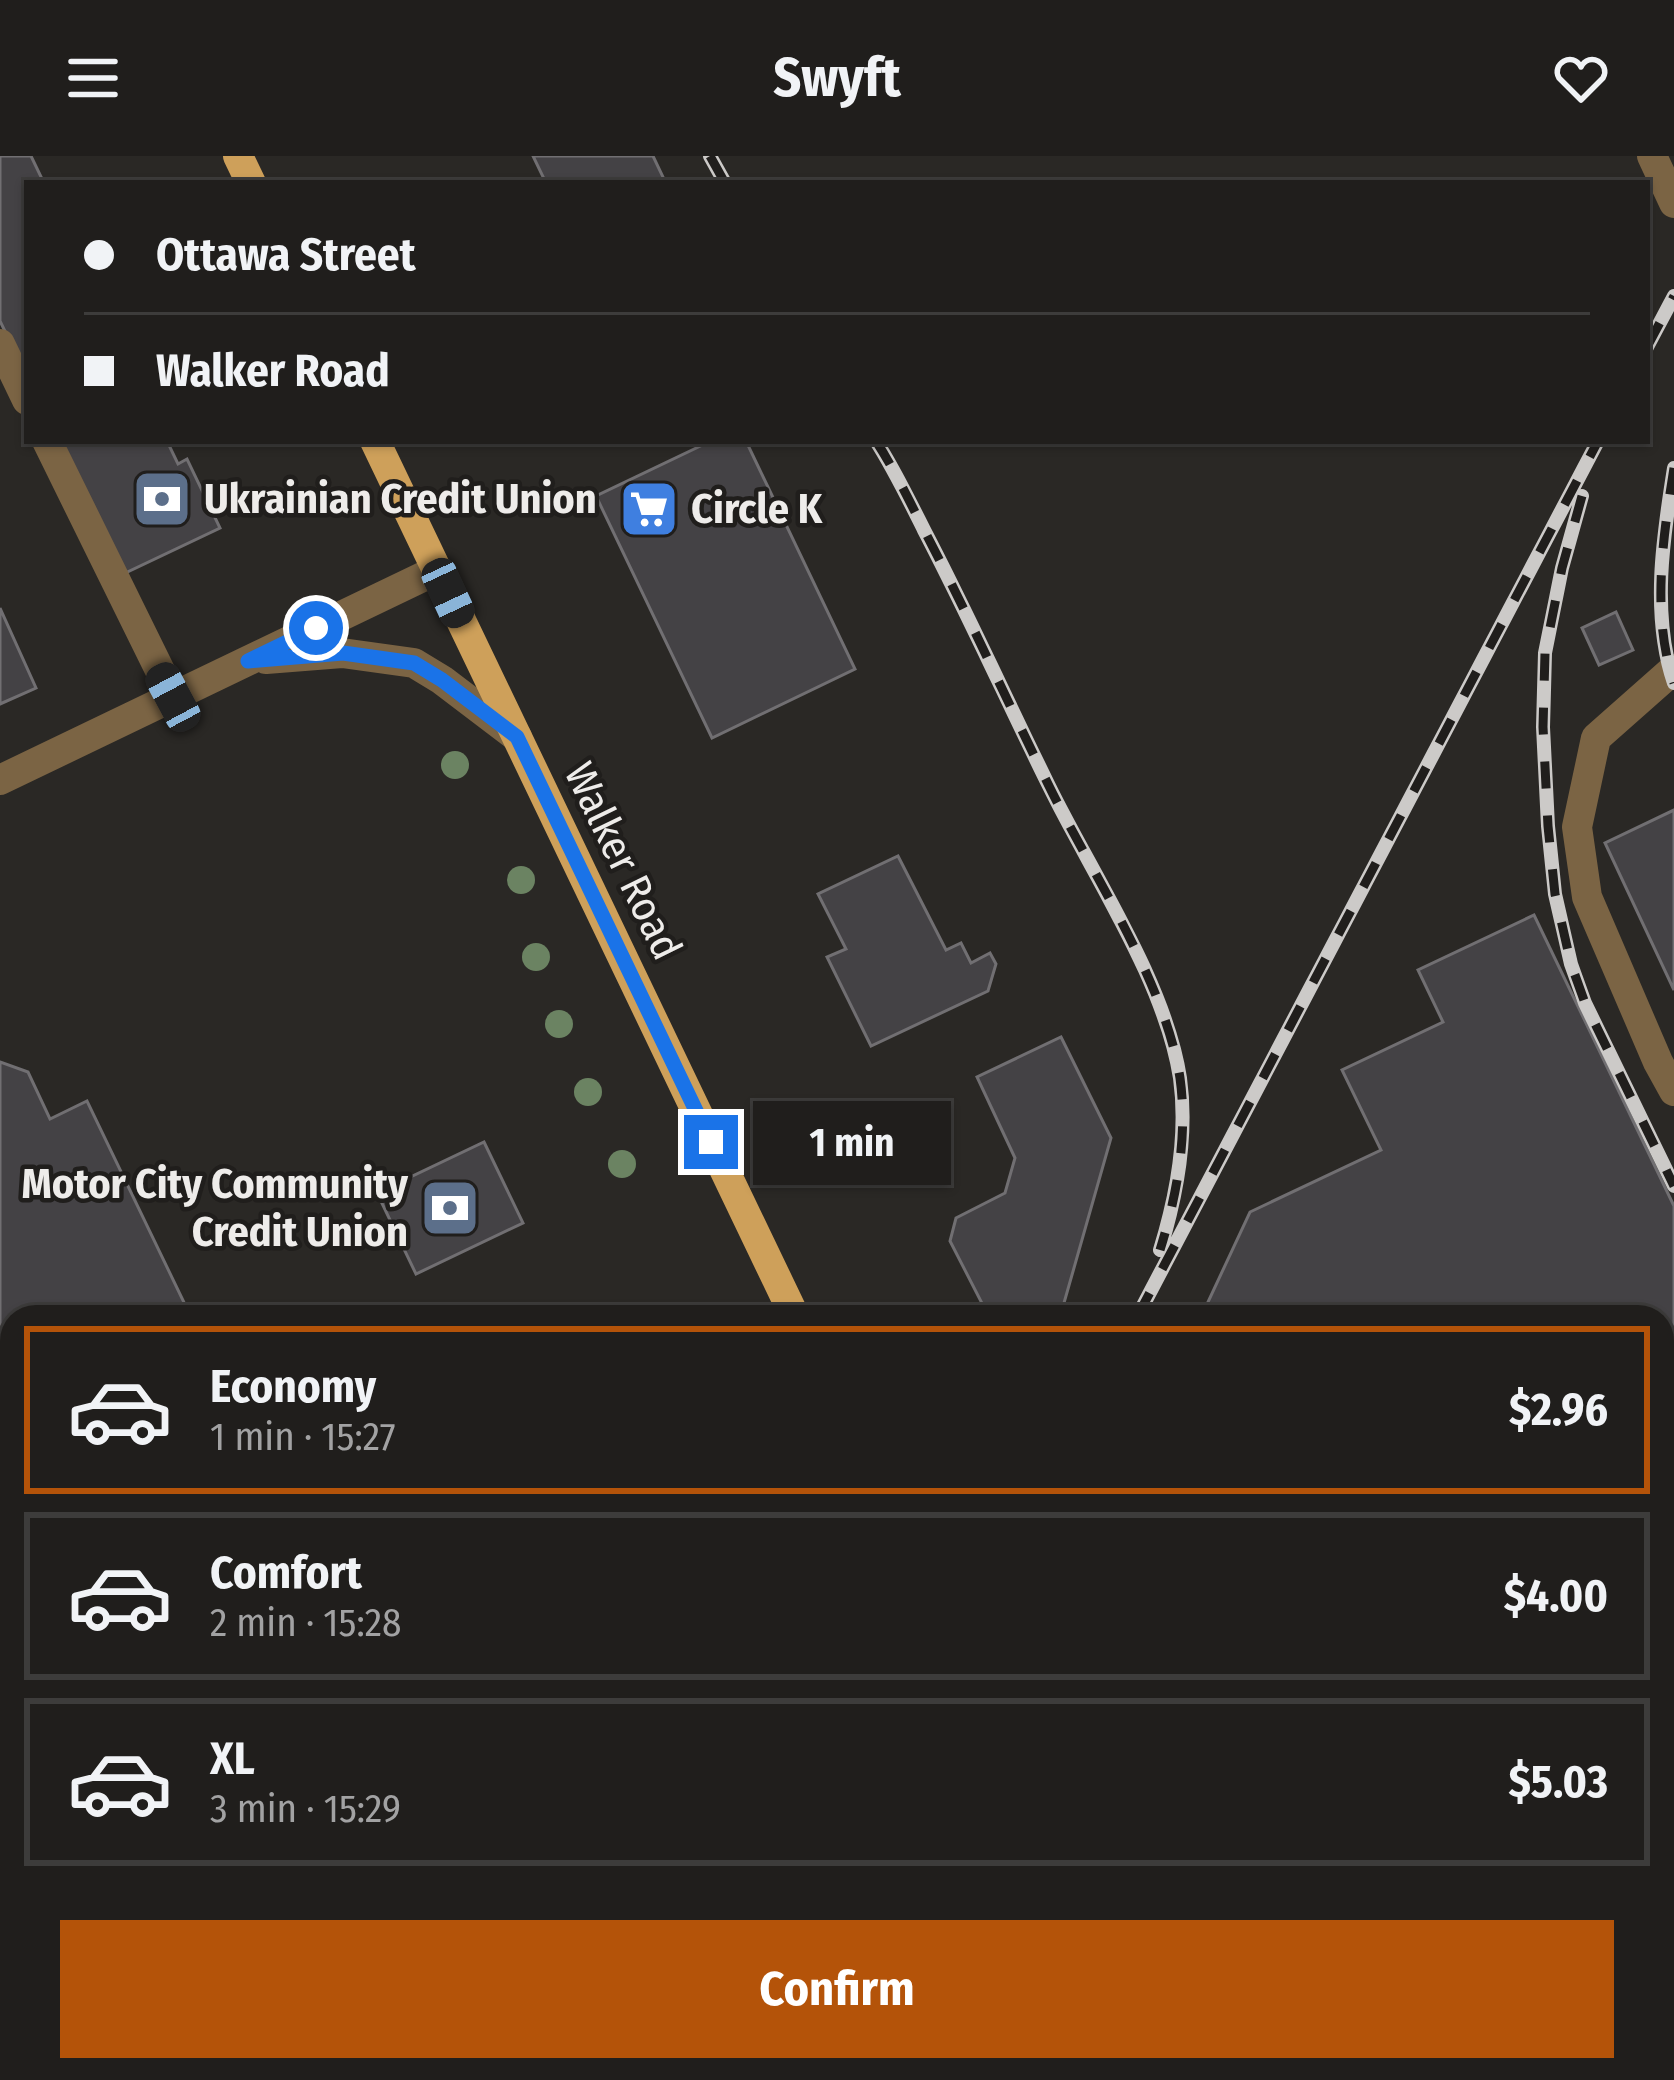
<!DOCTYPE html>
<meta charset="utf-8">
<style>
:root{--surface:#201e1c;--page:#282725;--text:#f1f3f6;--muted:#a2a2a3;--line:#3d3c3b;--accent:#b45309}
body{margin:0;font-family:"Fira Sans Condensed",sans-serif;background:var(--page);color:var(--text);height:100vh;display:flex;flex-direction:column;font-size:45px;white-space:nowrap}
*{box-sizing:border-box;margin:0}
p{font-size:39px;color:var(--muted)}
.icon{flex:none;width:66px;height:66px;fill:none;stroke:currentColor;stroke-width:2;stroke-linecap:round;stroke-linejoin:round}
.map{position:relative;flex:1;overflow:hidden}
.panel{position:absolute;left:0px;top:1149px;width:1674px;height:777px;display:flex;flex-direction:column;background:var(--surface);border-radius:36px 36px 0 0;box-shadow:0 3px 9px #0004,0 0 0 3px var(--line)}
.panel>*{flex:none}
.banner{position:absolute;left:24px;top:24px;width:1626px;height:264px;border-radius:0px;box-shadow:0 3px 9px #0004,0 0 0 3px var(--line);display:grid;align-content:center;height:264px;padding:0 60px;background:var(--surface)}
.end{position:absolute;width:54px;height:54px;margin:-27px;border:15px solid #1a73e8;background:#fff;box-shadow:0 0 0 6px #fff}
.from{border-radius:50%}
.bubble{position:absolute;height:84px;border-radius:0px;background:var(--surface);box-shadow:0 3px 9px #0004,0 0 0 3px var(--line);font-size:39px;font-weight:700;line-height:84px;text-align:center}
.car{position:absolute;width:36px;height:72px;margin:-36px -18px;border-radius:15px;box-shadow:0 0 9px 3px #0007;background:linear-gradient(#222 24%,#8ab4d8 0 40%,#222 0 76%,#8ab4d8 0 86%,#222 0)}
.banner b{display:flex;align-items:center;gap:42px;height:114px;font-size:45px}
.banner b+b{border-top:3px solid var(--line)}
.banner i{width:30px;height:30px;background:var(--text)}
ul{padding:21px 0 0;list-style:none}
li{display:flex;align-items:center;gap:36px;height:168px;margin:0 24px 18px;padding:0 36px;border:6px solid var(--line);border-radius:0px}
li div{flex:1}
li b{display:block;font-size:45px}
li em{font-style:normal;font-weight:700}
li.active{border-color:var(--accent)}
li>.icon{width:108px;height:108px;stroke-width:1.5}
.cta{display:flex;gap:24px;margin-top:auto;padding:24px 60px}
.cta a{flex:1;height:138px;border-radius:0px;background:var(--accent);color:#fff;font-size:48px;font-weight:700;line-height:138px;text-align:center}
header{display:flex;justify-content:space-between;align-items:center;height:156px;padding:0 60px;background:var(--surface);font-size:54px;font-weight:700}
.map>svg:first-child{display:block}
.building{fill:#444245;stroke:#716f72;stroke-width:3}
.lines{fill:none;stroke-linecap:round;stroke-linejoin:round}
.minor{stroke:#7b6444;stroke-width:30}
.major{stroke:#cea05a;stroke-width:30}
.rail-casing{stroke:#cccac8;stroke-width:14}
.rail{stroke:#201e1c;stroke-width:9;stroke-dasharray:27;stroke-linecap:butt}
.tree{fill:#6b8362}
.route{stroke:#1a73e8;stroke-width:15}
.labels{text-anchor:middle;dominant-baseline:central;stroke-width:9;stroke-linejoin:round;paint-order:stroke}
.poi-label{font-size:42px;font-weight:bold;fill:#eeecea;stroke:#201e1c;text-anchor:start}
.street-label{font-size:42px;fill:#eeecea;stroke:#201e1c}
</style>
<header><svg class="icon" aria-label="menu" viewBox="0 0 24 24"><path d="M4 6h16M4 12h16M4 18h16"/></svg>Swyft<svg class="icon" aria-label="heart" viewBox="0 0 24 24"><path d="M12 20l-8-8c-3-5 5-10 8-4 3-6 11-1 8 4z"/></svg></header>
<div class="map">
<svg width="1674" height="1924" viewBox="0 0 1674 1924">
<rect width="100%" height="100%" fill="#2a2825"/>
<!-- building -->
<path class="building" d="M 0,0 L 31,0 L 44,27 L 27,27 L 27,221 L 0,165 Z
M 533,0 L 653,0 L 663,21 L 651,27 L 546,27 Z
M 57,285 L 167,285 L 178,308 L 187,303 L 220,372 L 121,419 Z
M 711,285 L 746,285 L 855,513 L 712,582 L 596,340 Z
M 0,452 L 36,532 L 0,548 Z
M 1616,456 L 1633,494 L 1599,509 L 1582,472 Z
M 1674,654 L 1674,834 L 1605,687 Z
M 898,700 L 946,794 L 961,787 L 971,807 L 990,797 L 996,808 L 988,835 L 871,890 L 827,801 L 846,793 L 818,738 Z
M 1534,759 L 1674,1050 L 1674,1924 L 1298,1924 L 1293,1914 L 1662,1914 L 1662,1161 L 1201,1161 L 1250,1056 L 1381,994 L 1342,914 L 1443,866 L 1418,814 Z
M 1061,881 L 1111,982 L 1060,1161 L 989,1161 L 950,1085 L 956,1062 L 1005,1037 L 1015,1002 L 977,921 Z
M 0,906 L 28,916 L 50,963 L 87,945 L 191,1161 L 12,1161 L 12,1252 L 0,1258 Z
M 484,986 L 523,1067 L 416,1118 L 377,1037 Z
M 12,1672 L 12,1804 L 0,1809 L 0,1678 Z
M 79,1914 L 165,1914 L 170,1924 L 84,1924 Z"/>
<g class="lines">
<!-- minor -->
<path class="minor" d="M 1652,0 L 1674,47
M 0,188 L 27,244
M 47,285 L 173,541
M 266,503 L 342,497 L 414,507 L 442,524 L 517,581
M 1674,513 L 1596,582 L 1577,671 L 1587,741 L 1658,906 L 1674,935
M 0,624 L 437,414
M 1232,1914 L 1234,1924"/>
<!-- major -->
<path class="major" d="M 238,0 L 251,27
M 375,285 L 795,1161
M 1149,1914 L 1154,1924"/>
<!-- rail casing -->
<g class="rail-casing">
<path id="rail" d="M 710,0 L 725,27
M 1647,191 L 1674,140
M 876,285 C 894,313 909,344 924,374 C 968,458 1007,545 1049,630 C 1092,718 1165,825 1180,922 C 1188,980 1177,1039 1160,1094
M 1674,312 C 1663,381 1651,459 1674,527
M 1582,340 L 1562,412 L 1545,497 L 1543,571 L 1548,670 L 1555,738 L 1571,808 L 1585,847 L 1674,1030
M 1137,1161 L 1598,285
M 733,1924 L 738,1914"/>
</g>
<!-- rail -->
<use href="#rail" class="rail"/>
</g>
<!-- trees -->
<g class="tree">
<circle cx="455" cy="609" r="14"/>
<circle cx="521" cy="724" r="14"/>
<circle cx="536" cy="801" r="14"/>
<circle cx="559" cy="868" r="14"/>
<circle cx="588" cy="936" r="14"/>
<circle cx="622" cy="1008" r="14"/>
</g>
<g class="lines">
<!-- route -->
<path class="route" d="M 316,472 L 248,505 L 343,497 L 414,507 L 442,524 L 517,581 L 711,986"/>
</g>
<!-- icons -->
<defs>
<g id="bank-square" transform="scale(3)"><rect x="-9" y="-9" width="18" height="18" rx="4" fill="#5c6f8a" stroke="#201e1c"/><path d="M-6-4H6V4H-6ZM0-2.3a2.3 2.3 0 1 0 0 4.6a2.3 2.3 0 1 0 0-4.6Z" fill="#fff"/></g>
<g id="supermarket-square" transform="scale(3)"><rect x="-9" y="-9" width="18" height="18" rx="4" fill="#3f7fe0" stroke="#201e1c"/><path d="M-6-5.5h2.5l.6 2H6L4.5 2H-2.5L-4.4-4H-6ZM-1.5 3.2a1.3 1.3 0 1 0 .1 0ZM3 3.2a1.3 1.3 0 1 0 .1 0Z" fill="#fff"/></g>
</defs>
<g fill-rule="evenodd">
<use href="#bank-square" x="162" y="343"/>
<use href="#supermarket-square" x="649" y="353"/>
<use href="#bank-square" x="450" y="1052"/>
</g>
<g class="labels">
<!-- poi labels -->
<g class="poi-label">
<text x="204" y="343">Ukrainian Credit Union</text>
<text x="691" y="353">Circle K</text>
<text x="408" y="1028" text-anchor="end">Motor City Community<tspan x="408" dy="48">Credit Union</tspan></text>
</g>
<!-- street labels -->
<g class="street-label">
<text transform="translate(623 705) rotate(64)">Walker Road</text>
</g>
</g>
</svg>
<i class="end from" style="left:316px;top:472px"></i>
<i class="end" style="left:711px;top:986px"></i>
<div class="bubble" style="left:753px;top:945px;width:198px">1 min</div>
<i class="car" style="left:448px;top:437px;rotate:155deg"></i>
<i class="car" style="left:173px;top:541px;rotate:332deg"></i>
<div class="banner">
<b><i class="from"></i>Ottawa Street</b>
<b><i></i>Walker Road</b>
</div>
<section class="panel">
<ul>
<li class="active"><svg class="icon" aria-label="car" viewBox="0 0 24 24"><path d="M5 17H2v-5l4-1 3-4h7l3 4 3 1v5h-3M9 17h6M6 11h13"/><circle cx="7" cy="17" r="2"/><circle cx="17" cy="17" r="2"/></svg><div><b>Economy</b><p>1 min · 15:27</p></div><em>$2.96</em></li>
<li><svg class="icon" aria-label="car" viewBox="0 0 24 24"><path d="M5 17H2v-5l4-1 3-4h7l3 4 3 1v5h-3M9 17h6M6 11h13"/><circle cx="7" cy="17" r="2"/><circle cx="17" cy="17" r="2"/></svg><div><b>Comfort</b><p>2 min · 15:28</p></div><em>$4.00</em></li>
<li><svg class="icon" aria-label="car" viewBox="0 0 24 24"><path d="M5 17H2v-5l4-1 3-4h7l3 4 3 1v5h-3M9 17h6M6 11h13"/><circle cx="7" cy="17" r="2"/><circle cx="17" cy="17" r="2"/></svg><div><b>XL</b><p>3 min · 15:29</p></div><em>$5.03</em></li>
</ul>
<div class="cta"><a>Confirm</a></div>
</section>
</div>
